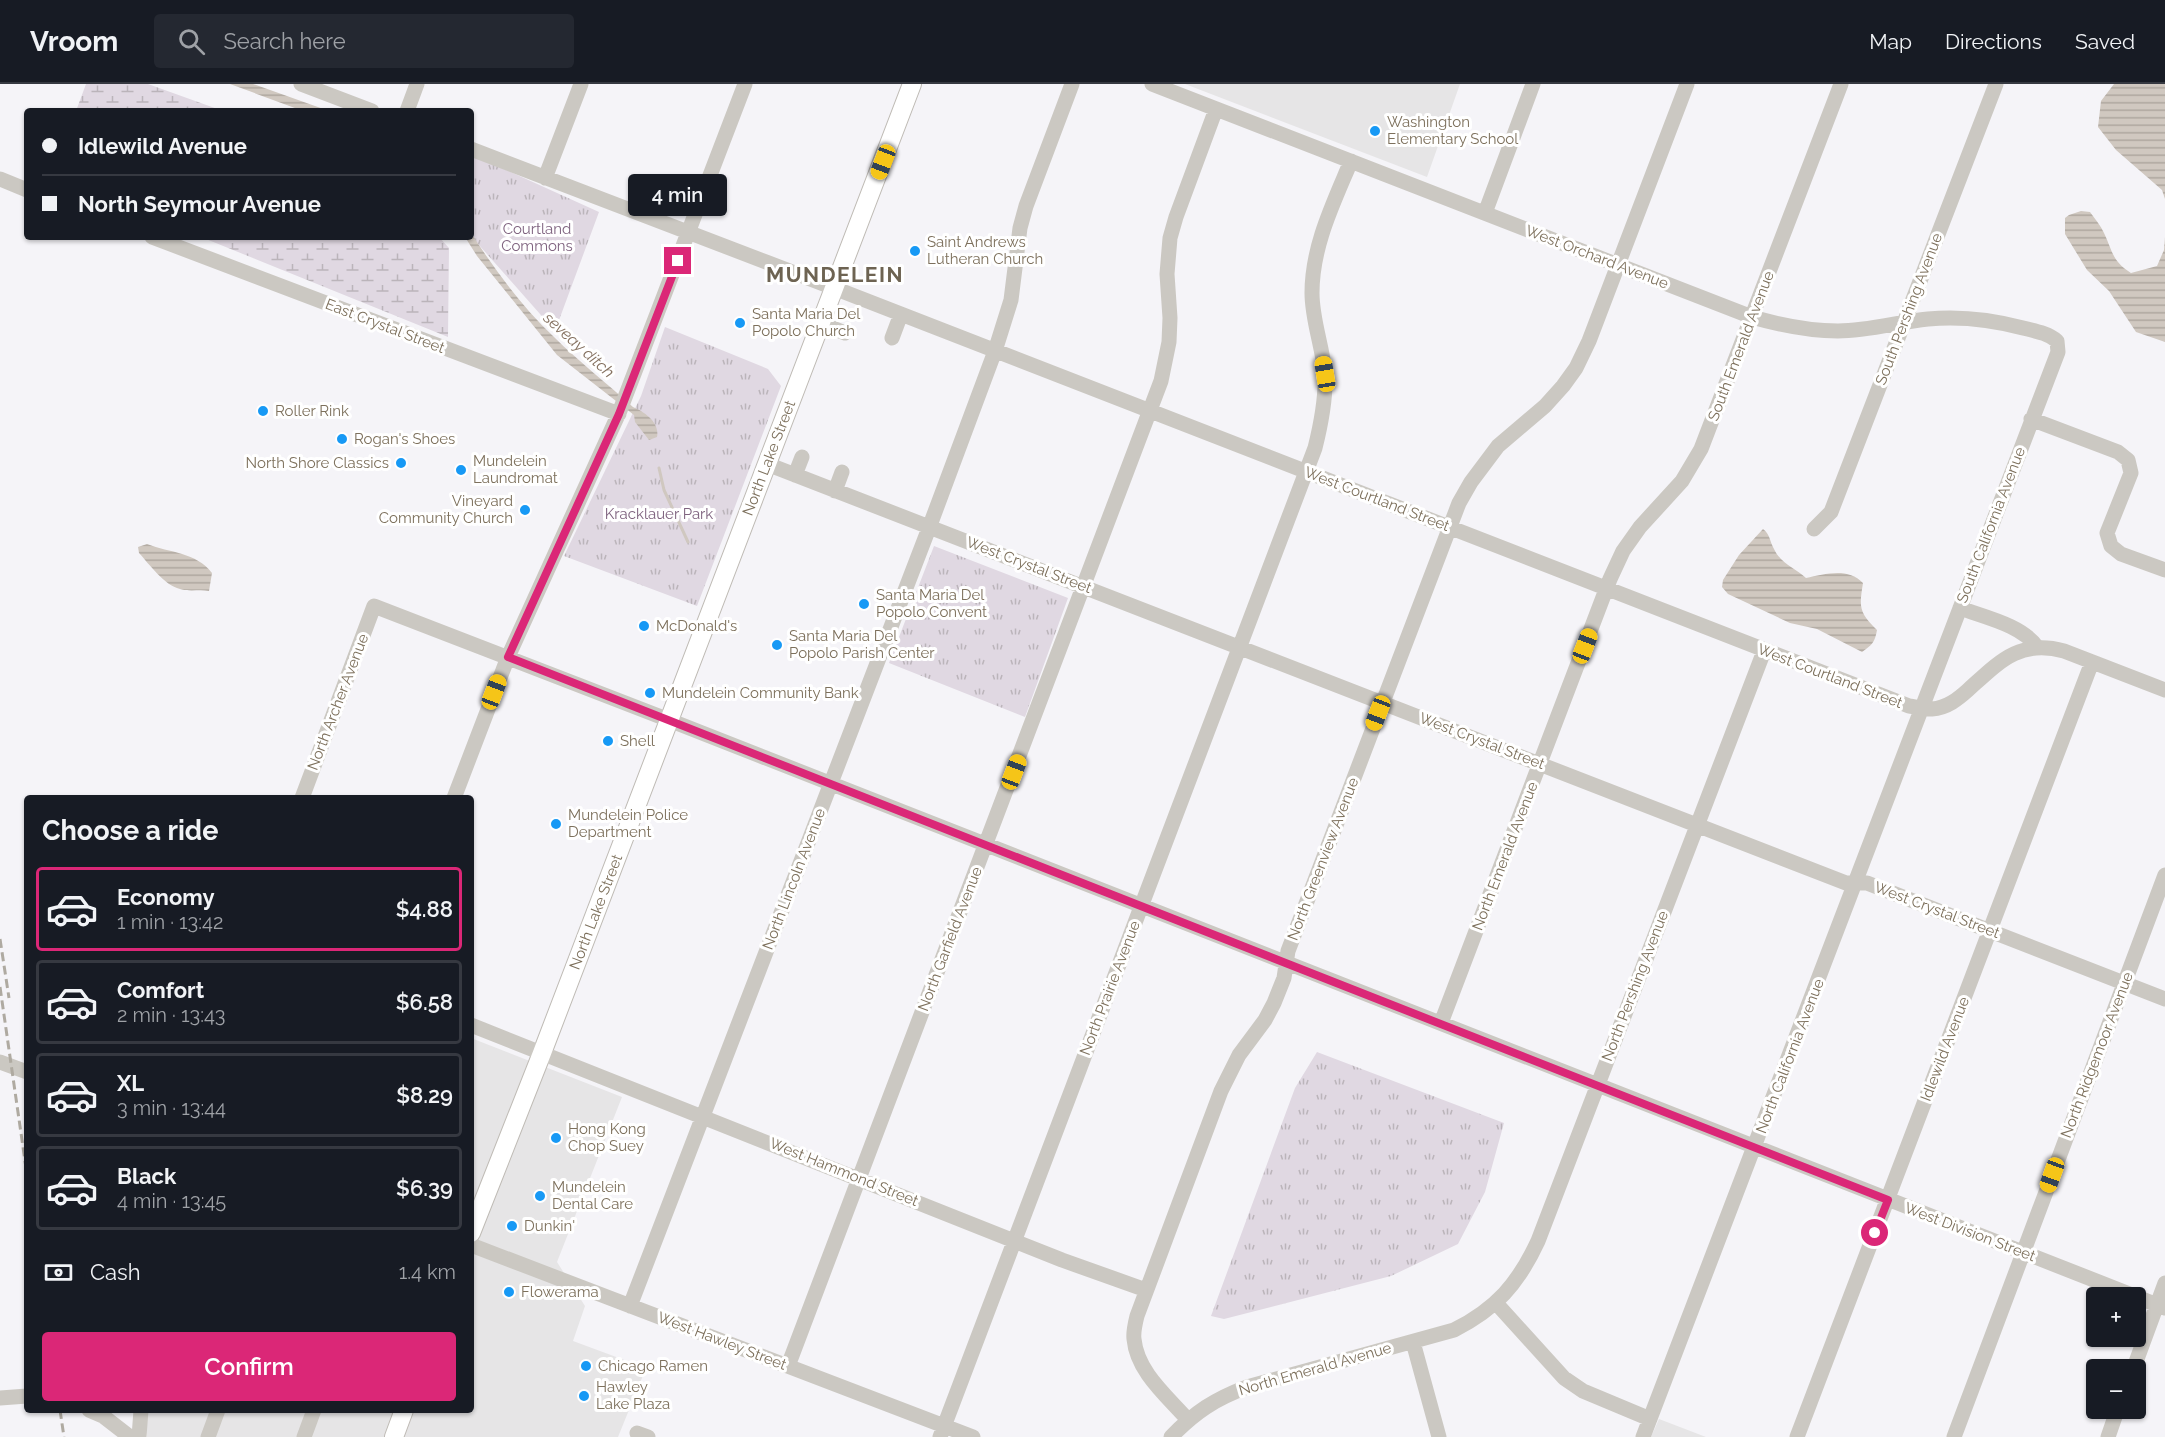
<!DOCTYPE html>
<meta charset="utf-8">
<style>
:root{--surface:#171b24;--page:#242831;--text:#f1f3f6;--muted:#9ea1a6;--line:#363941;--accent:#db2777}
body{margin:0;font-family:Raleway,sans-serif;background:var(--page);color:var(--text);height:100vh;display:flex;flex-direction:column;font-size:22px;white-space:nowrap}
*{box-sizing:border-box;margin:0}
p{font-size:20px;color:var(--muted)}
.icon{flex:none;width:33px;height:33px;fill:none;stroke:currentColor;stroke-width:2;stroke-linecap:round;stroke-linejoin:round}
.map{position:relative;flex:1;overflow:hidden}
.details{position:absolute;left:24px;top:711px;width:450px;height:618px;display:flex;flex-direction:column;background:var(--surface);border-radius:6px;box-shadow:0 2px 4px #0004}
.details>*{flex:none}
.hud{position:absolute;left:24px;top:24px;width:450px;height:132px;border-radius:6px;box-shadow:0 2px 4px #0004;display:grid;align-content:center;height:132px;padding:0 18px;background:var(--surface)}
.tools{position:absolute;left:2086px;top:1203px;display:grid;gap:12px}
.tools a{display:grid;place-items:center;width:60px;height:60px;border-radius:6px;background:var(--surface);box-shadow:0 2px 4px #0004;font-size:30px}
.end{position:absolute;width:27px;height:27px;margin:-14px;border:8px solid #db2777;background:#fff;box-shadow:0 0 0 3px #fff}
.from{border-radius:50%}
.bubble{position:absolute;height:42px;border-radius:6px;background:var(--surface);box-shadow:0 2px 4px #0004;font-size:20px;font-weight:600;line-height:42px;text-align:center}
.car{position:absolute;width:18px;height:36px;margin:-18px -9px;border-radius:8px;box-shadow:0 0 4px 2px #0007;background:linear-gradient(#f5c518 24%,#345 0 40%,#f5c518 0 76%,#345 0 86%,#f5c518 0)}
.hud b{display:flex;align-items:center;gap:21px;height:57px;font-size:22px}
.hud b+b{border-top:2px solid var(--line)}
.hud i{width:15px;height:15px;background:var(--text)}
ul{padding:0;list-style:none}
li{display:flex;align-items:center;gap:18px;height:84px;margin:0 12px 9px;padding:0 6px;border:3px solid var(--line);border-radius:6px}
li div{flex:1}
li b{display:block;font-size:22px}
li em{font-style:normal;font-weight:600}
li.selected{border-color:var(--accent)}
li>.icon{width:54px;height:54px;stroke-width:1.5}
h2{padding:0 18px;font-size:27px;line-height:72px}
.pay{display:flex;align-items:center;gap:15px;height:66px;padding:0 18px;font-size:22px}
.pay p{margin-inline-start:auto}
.primary-button{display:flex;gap:12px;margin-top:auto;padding:12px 18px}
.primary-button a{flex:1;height:69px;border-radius:6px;background:var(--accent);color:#fff;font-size:24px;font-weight:600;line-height:69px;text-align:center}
header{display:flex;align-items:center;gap:36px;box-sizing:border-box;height:84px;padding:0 30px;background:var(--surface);border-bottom:2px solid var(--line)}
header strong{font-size:28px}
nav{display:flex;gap:33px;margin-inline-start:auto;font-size:21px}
.search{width:420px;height:54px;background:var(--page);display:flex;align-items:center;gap:15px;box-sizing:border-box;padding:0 21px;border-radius:6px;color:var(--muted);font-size:22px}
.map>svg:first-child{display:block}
.built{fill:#e6e5e6}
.wetland{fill:url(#wetland-marsh)}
.park{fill:url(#park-tufts)}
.water{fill:url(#water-rules)}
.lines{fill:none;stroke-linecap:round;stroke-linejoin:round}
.stream{stroke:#d0c8c0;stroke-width:3}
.major-casing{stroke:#bfbbb5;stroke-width:20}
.minor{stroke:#cbc8c2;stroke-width:15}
.major{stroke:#fff;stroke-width:18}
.rail{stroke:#afaaa1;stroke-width:3;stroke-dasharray:9 4.5;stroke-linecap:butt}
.route{stroke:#db2777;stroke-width:8}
.poi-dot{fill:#1799f5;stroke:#fff;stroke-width:2}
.labels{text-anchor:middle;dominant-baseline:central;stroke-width:6;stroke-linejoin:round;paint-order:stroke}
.poi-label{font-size:15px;fill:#7d705c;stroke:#fff;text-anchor:start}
.park-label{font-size:15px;fill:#7f637f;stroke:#fff}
.street-label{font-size:15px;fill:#7d705c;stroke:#fff}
.water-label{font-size:16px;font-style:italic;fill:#84705f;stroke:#fff}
.district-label{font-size:21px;font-weight:bold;letter-spacing:1.5px;fill:#6d6352;stroke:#fff}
</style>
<header>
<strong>Vroom</strong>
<div class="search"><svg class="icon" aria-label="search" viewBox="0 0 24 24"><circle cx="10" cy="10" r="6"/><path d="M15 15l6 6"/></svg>Search here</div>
<nav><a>Map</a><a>Directions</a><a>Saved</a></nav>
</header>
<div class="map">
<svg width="2165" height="1353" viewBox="0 0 2165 1353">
<defs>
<pattern id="wetland-marsh" width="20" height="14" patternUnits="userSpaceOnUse" patternTransform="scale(1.5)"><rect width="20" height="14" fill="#e0d8e2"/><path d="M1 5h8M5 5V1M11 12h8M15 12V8" fill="none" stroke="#bbb4ba"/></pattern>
<pattern id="park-tufts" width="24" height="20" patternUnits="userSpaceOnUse" patternTransform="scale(1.5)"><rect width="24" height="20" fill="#e0d8e2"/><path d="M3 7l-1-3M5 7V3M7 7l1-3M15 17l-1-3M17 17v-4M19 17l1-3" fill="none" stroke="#bbb4ba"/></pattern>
<pattern id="water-rules" width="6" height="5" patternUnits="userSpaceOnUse" patternTransform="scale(1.5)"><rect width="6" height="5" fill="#d0c8c0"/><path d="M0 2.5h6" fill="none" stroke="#aea79f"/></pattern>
</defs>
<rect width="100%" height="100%" fill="#f5f4f8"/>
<!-- built -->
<path class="built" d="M 1185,0 L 1460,0 L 1427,93 Z
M 471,954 L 622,1013 L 557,1178 L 585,1222 L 573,1257 L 646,1284 L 618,1353 L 147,1353 L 144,1326 L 471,1326 Z
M 1659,1335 L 1706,1353 L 1651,1353 Z"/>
<!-- wetland -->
<path class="wetland" d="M 86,0 L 148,0 L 223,27 L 76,27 Z
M 201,153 L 439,153 L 449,164 L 448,253 Z"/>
<!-- park -->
<path class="park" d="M 471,70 L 599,128 L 555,247 L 471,152 Z
M 665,243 L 768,285 L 781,302 L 697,522 L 564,472 L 641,312 Z
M 934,462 L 1068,514 L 1025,633 L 889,579 Z
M 1317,968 L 1504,1039 L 1485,1108 L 1458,1160 L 1391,1192 L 1224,1235 L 1211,1232 L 1295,1004 Z"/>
<!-- water -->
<path class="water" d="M 230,0 L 253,0 L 329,27 L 303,27 Z
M 2114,0 L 2165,0 L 2165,115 L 2162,106 L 2116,66 L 2098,43 L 2101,17 Z
M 2081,127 L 2090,128 C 2095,135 2101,142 2104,149 C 2113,168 2112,177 2131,189 L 2157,182 L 2164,166 L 2165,153 L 2165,258 L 2136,248 L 2109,207 L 2087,186 L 2065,150 L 2065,134 L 2069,131 Z
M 471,149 C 495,186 522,223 554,253 C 579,278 607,299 633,323 C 645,328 660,339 657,353 L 649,356 L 635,338 L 634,331 L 557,271 L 477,172 L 465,153 L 471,153 Z
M 1763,445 C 1770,450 1770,458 1774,465 C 1781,480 1795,484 1806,494 C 1825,490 1848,483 1863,499 C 1859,524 1859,528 1877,546 C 1875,558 1872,561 1862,568 L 1817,545 L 1790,539 L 1728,510 L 1722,503 L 1723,496 L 1739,471 Z
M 147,460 C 170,469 196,468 212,489 L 209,507 C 200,505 190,508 180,505 C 164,501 150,481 139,469 L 138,463 Z"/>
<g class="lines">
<!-- stream -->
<path class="stream" d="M 659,384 L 664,406 L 688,458"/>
<!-- major casing -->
<g class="major-casing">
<path id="major" d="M 471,1149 L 542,969 L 912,0
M 394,1353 L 404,1326"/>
</g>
<!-- minor -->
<path class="minor" d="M 301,0 L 372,27
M 1152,0 L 1752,233 C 1780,241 1808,247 1838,247 C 1869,247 1898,238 1928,235 C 1960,232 1993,236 2023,244 C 2035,247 2048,249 2057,257 L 2058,268 L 1643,1353
M 407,27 L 417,0
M 471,65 L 834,204 L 1909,622 C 1917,623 1924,625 1932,625 C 1947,624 1958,615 1968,606 C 1999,578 2019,555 2064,567 L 2165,606
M 545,94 L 581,0
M 0,95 L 27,106
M 1485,129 L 1533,0
M 152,153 L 619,330
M 820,239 L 845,249
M 892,254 L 901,230
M 2031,335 L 2118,368 L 2128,376 L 2131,389 L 2107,449 L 2111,462 L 2121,470 L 2165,486
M 767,380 L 1846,799 L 1867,799 L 2165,915
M 795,391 L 802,373
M 835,407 L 842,388
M 1814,445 L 1831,428 L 1996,0
M 1960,524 C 1984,533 2022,541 2037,563
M 302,714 L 374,522 L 669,636 L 2165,1224
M 454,714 L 508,573 L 619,329 L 745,0
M 1441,939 L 1610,495 L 1623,467 L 1640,443 L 1682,397 L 1701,365 L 1841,0
M 471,941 L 1062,1176 L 1146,1206
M 0,978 L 27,988
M 471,1161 L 973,1353
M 1496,1219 L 1564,1294 L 1583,1307 L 1650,1335
M 630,1222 L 929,444 L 995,267 L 1011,216 L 1020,144 L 1026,122 L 1072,0
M 1413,1258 L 1439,1353
M 788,1282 L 1161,297 L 1169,258 L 1170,234 L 1167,190 L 1170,154 L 1176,133 L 1216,25
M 2133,1286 L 2165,1199
M 0,1314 L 27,1312
M 89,1326 L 103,1332 L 130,1353
M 1188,1336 C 1167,1312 1137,1288 1134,1255 C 1133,1248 1135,1240 1137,1232 L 1221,1007 L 1239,971 L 1265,936 L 1274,919 L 1284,894 L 1288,867 L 1459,419 L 1471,398 L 1498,362 L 1545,322 L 1563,302 L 1576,284 L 1589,257 L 1687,0
M 637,1349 L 648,1353
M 139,1353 L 141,1326
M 208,1353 L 218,1326
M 304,1353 L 314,1326
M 940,1353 L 1315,364 C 1321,340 1326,316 1325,291 C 1323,263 1312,237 1312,209 C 1312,162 1333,120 1351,77
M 1171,1353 C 1195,1328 1215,1315 1247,1303 L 1454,1246 C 1496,1225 1518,1200 1538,1157 L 1764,567
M 1797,1353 L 2092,578
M 1954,1353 L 2165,791
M 2108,1353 L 2118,1324"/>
<!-- major -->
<use href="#major" class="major"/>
<!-- rail -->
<path class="rail" d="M 0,855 L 9,914
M 0,903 L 27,1091
M 60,1326 L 64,1353"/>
</g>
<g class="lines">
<!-- route -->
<path class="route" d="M 678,177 L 619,330 L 508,573 L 1888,1116 L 1875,1149"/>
</g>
<!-- markers -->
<g class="poi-dot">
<circle cx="1375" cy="47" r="6"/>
<circle cx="915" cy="167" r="6"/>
<circle cx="740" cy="239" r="6"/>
<circle cx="263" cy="327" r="6"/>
<circle cx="342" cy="355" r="6"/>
<circle cx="401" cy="379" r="6"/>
<circle cx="461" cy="386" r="6"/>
<circle cx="525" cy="426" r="6"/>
<circle cx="864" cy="520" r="6"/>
<circle cx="644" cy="542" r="6"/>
<circle cx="777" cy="561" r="6"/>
<circle cx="650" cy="609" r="6"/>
<circle cx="608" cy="657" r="6"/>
<circle cx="556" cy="740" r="6"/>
<circle cx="556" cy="1054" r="6"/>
<circle cx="540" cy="1112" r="6"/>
<circle cx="512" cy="1142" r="6"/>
<circle cx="509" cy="1208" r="6"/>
<circle cx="586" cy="1282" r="6"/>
<circle cx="584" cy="1312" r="6"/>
</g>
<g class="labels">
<!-- poi labels -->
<g class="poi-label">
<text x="1387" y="38">Washington<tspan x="1387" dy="17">Elementary School</tspan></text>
<text x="927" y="158">Saint Andrews<tspan x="927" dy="17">Lutheran Church</tspan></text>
<text x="752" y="230">Santa Maria Del<tspan x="752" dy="17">Popolo Church</tspan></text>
<text x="275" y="327">Roller Rink</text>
<text x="354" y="355">Rogan's Shoes</text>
<text x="473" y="377">Mundelein<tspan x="473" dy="17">Laundromat</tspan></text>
<text x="389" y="379" text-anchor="end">North Shore Classics</text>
<text x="513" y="417" text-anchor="end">Vineyard<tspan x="513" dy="17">Community Church</tspan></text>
<text x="876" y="511">Santa Maria Del<tspan x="876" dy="17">Popolo Convent</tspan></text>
<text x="656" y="542">McDonald's</text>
<text x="789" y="552">Santa Maria Del<tspan x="789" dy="17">Popolo Parish Center</tspan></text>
<text x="662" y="609">Mundelein Community Bank</text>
<text x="620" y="657">Shell</text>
<text x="568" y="731">Mundelein Police<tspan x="568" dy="17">Department</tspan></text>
<text x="568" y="1045">Hong Kong<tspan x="568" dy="17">Chop Suey</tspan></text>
<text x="552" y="1103">Mundelein<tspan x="552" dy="17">Dental Care</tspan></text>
<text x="524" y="1142">Dunkin'</text>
<text x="521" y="1208">Flowerama</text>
<text x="598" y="1282">Chicago Ramen</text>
<text x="596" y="1303">Hawley<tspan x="596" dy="17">Lake Plaza</tspan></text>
</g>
<!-- park labels -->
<g class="park-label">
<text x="537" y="145">Courtland<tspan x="537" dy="17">Commons</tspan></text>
<text x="659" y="430">Kracklauer Park</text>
</g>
<!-- street labels -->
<g class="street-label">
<text transform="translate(1597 173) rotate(21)">West Orchard Avenue</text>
<text transform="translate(1909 225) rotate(-69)">South Pershing Avenue</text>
<text transform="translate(385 242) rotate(21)">East Crystal Street</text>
<text transform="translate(1741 262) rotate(-69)">South Emerald Avenue</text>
<text transform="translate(769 374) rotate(-69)">North Lake Street</text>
<text transform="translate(1377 415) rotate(21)">West Courtland Street</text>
<text transform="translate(1991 441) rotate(-69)">South California Avenue</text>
<text transform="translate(1029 481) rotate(21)">West Crystal Street</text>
<text transform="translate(1830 592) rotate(21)">West Courtland Street</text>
<text transform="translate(338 618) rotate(-69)">North Archer Avenue</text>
<text transform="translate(1482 657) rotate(21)">West Crystal Street</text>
<text transform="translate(1505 772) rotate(-69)">North Emerald Avenue</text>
<text transform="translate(1323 775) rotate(-69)">North Greenview Avenue</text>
<text transform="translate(794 795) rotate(-69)">North Lincoln Avenue</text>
<text transform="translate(1937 826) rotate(21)">West Crystal Street</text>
<text transform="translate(596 828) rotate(-69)">North Lake Street</text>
<text transform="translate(950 855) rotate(-69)">North Garfield Avenue</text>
<text transform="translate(1635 902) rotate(-69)">North Pershing Avenue</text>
<text transform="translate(1110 904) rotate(-69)">North Prairie Avenue</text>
<text transform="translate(1945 965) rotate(-69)">Idlewild Avenue</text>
<text transform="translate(2097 971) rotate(-69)">North Ridgemoor Avenue</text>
<text transform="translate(1790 972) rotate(-69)">North California Avenue</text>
<text transform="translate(844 1088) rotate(22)">West Hammond Street</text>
<text transform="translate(1970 1148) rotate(21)">West Division Street</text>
<text transform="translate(722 1257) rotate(21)">West Hawley Street</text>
<text transform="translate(1315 1285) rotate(-16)">North Emerald Avenue</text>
</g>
<!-- water labels -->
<g class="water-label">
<text transform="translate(579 261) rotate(42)">seveay ditch</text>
</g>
<!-- district labels -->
<g class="district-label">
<text x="835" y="190">MUNDELEIN</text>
</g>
</g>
</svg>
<div class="tools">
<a>+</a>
<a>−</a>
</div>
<i class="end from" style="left:1875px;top:1149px"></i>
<i class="end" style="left:678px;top:177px"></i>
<div class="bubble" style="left:628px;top:90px;width:99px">4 min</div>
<i class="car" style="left:883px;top:78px;rotate:201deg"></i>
<i class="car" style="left:1325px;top:290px;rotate:351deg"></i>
<i class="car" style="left:1585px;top:562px;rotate:21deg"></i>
<i class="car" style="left:494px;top:608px;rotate:21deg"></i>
<i class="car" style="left:1378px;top:629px;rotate:201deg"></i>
<i class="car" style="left:1014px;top:688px;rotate:21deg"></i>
<i class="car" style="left:2052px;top:1091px;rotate:200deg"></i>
<div class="hud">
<b><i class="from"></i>Idlewild Avenue</b>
<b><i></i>North Seymour Avenue</b>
</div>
<section class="details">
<h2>Choose a ride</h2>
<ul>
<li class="selected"><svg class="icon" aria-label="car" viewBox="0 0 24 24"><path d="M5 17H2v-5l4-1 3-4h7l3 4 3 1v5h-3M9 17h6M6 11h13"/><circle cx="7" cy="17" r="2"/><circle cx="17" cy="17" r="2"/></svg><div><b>Economy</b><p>1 min · 13:42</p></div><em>$4.88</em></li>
<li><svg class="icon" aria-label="car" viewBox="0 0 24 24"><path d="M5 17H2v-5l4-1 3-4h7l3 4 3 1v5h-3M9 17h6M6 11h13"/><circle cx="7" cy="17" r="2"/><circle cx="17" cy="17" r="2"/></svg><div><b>Comfort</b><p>2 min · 13:43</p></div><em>$6.58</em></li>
<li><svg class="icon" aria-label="car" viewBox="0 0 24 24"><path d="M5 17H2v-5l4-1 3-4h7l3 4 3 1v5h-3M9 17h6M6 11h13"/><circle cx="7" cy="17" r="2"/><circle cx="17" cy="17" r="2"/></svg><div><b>XL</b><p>3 min · 13:44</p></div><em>$8.29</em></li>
<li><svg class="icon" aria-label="car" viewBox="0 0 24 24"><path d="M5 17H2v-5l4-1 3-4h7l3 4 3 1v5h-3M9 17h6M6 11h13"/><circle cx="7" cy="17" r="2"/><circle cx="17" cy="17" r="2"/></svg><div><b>Black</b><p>4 min · 13:45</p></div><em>$6.39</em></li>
</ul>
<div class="pay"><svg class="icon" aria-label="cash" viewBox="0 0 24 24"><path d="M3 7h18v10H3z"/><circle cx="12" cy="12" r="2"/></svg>Cash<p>1.4 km</p></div>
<div class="primary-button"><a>Confirm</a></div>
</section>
</div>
